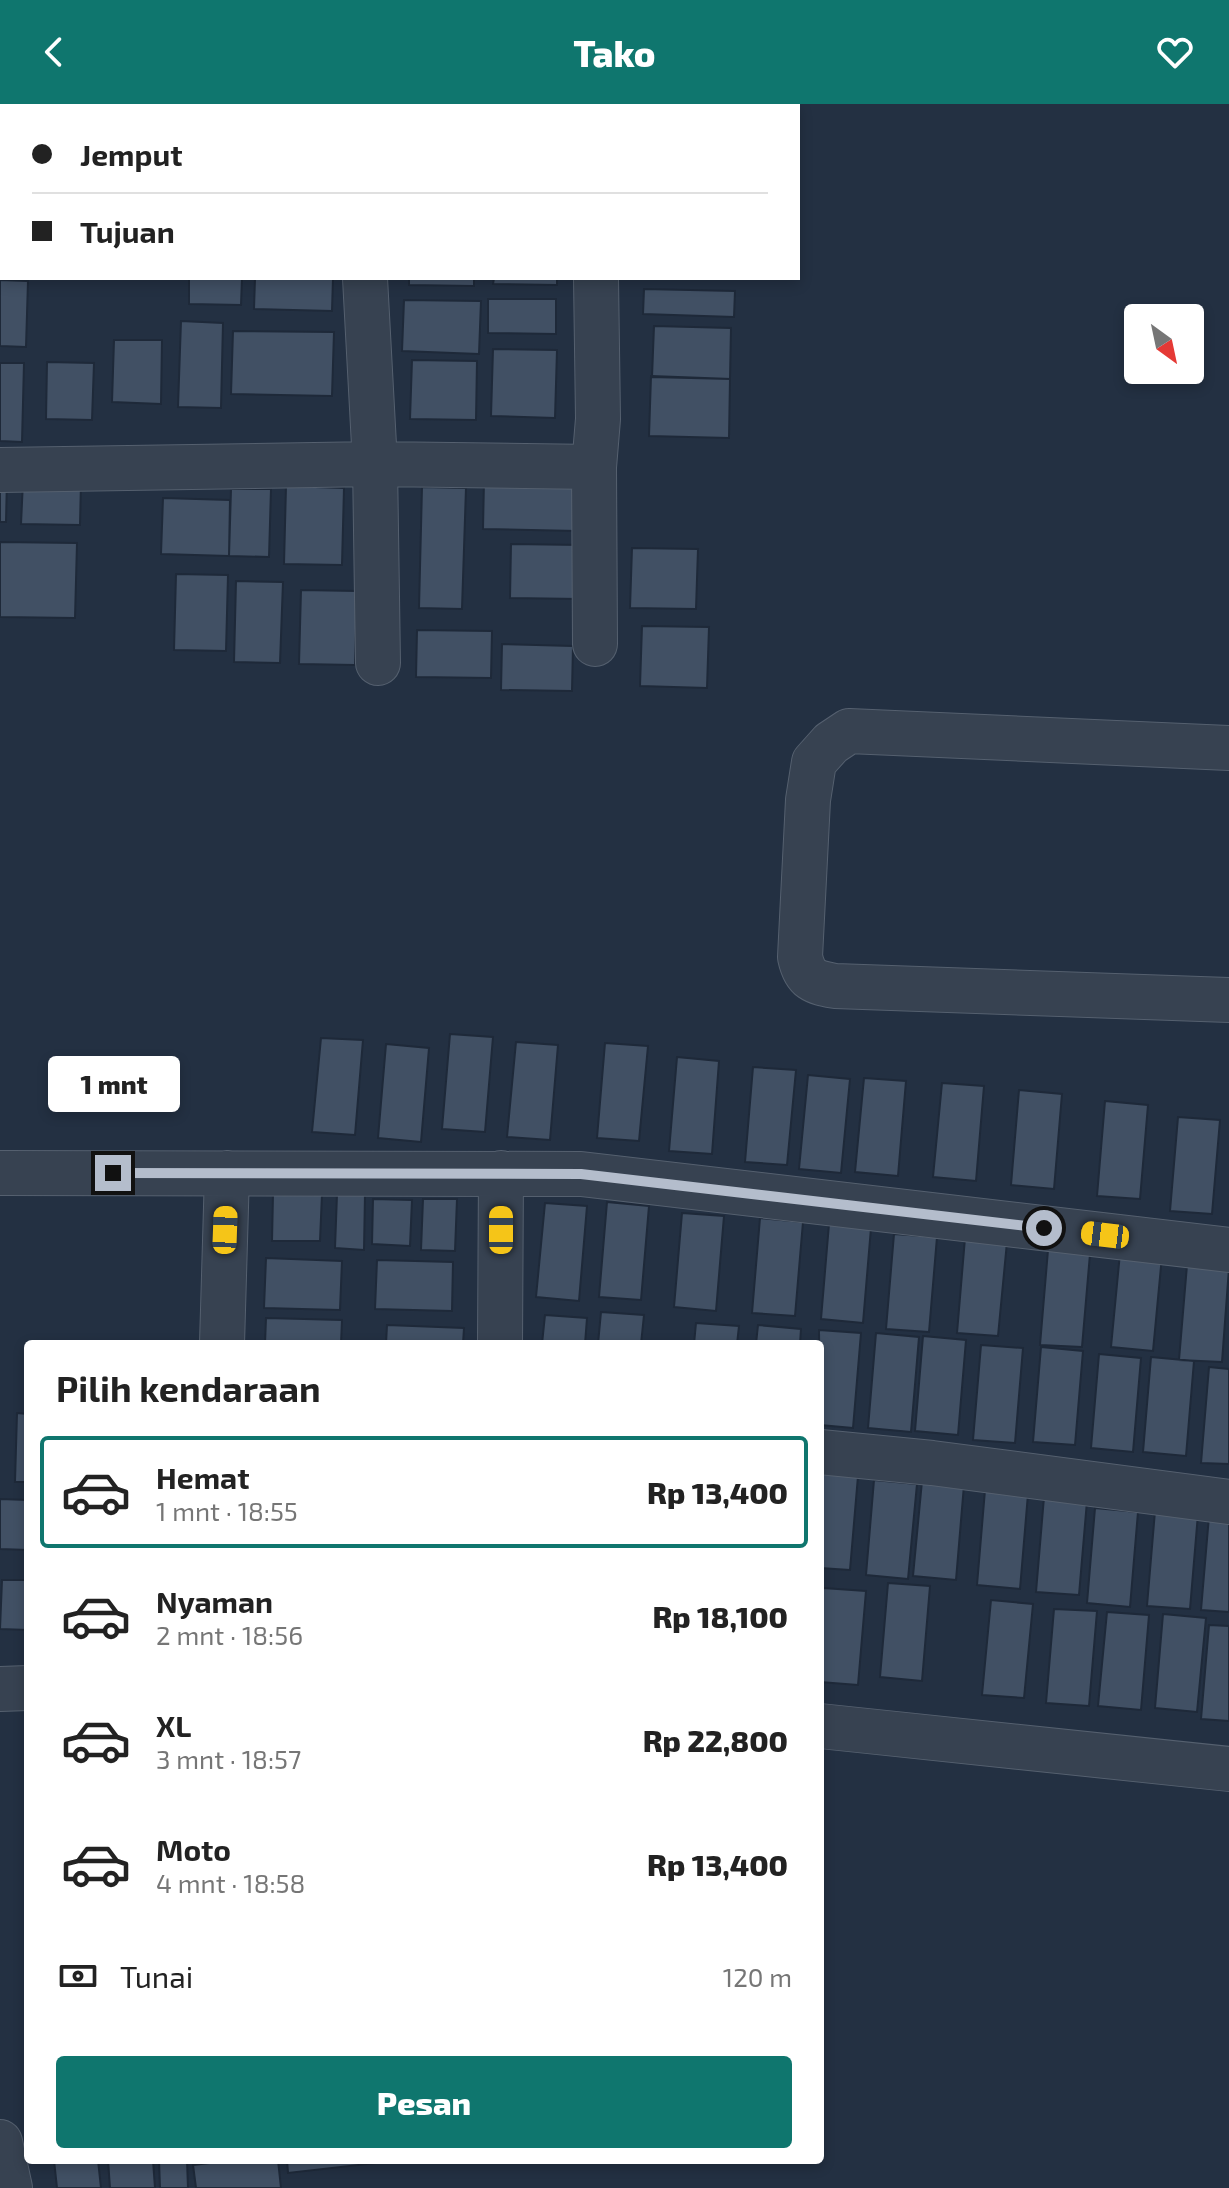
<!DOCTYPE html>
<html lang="id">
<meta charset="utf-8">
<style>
:root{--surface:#fff;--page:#f6f6f6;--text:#222;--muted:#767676;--line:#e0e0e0;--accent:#0f766e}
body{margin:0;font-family:"Exo 2",sans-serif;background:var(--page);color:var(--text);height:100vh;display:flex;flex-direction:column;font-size:30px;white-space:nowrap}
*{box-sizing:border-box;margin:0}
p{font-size:26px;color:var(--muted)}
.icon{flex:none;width:44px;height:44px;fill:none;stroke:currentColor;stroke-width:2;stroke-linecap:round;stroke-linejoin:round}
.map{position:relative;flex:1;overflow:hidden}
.side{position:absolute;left:24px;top:1236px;width:800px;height:824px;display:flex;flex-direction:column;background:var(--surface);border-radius:8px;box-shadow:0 4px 12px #0003}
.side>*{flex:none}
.top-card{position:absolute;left:0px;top:0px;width:800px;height:176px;box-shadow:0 4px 12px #0003;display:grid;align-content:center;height:176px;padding:0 32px;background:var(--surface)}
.needle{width:52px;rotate:147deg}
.fabs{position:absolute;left:1124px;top:200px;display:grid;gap:16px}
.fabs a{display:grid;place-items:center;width:80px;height:80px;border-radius:8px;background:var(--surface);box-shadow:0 4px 12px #0003;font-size:40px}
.end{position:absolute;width:36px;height:36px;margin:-18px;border:10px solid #b4bdcc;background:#111;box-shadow:0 0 0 4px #111}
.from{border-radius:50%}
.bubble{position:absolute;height:56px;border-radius:8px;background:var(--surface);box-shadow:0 4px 12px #0003;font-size:26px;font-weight:800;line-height:56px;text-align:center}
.car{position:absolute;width:24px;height:48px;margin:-24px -12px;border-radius:10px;box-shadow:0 0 6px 2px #0007;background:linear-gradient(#f5c518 24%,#345 0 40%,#f5c518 0 76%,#345 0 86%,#f5c518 0)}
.top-card b{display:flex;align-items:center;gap:28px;height:76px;font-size:30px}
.top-card b+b{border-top:2px solid var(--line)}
.top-card i{width:20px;height:20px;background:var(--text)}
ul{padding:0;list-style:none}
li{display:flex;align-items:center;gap:24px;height:112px;margin:0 16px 12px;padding:0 16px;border:4px solid transparent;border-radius:8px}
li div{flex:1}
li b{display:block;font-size:30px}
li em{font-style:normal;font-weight:800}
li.selected{border-color:var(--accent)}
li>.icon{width:72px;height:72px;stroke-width:1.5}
h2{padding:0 32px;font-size:36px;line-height:96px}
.pay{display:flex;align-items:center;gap:20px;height:88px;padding:0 32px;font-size:30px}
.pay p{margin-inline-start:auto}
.action{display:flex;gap:16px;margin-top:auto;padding:16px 32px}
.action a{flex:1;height:92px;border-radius:8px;background:var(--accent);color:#fff;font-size:32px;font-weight:800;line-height:92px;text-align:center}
header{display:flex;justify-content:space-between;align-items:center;height:104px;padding:0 32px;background:var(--accent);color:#fff;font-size:36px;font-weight:800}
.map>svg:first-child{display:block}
.building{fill:#415064;stroke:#1e2939;stroke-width:2}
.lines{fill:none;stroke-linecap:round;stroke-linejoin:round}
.minor-casing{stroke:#55606f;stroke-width:46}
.minor{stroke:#374251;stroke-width:44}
.route{stroke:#b4bdcc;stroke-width:10}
</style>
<header><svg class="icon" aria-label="back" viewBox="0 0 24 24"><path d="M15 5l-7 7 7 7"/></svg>Tako<svg class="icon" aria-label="heart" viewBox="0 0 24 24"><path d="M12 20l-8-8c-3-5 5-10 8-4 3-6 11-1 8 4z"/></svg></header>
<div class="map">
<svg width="1229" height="2084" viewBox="0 0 1229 2084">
<rect width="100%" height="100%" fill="#233042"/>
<!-- building -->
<path class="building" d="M 189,174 L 242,174 L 241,201 L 189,200 Z
M 255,174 L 333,174 L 332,207 L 254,205 Z
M 409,174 L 474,174 L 474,182 L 409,181 Z
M 494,174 L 557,174 L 557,181 L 493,180 Z
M 0,176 L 28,177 L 26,243 L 0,242 Z
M 644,185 L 735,187 L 734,213 L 643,210 Z
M 488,195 L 556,195 L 556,230 L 488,229 Z
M 404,196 L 481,197 L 479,250 L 402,247 Z
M 181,217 L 223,219 L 221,304 L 178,303 Z
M 654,222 L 731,224 L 730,275 L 652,273 Z
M 233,227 L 334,228 L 332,292 L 231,290 Z
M 114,236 L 162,236 L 161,300 L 112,298 Z
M 493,245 L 557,246 L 555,314 L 491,312 Z
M 412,256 L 477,257 L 476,316 L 410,315 Z
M 47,258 L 94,259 L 92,316 L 46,315 Z
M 0,259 L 24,259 L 22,338 L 0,337 Z
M 651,272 L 730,275 L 729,334 L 649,332 Z
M 0,373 L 7,374 L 6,418 L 0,418 Z
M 484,375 L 578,377 L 577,427 L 483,425 Z
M 23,377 L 81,378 L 80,421 L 21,420 Z
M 286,382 L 344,384 L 342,461 L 284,460 Z
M 422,383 L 466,384 L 462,505 L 419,504 Z
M 231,385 L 271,385 L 269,453 L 229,452 Z
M 163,394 L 230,396 L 229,452 L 161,450 Z
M 0,438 L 77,439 L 75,514 L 0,513 Z
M 511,440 L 582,441 L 580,495 L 510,494 Z
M 632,444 L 698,445 L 696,505 L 630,504 Z
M 176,470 L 228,471 L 226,547 L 174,546 Z
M 236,477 L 283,478 L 280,559 L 234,558 Z
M 301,486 L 357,487 L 355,561 L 299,560 Z
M 642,522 L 709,523 L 707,584 L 640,582 Z
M 417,526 L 492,527 L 491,574 L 416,573 Z
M 502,540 L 573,542 L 572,587 L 501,586 Z
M 450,930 L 493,933 L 485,1028 L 442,1025 Z
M 321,934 L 363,936 L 355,1031 L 312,1028 Z
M 516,938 L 558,941 L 550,1036 L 507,1033 Z
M 605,939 L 648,942 L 639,1037 L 597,1034 Z
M 386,940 L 429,944 L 421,1038 L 378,1034 Z
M 677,953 L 719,957 L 712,1050 L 669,1047 Z
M 753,963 L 796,966 L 787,1061 L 745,1058 Z
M 808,971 L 850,975 L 841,1069 L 799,1065 Z
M 864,974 L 906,977 L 898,1072 L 855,1068 Z
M 942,979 L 984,982 L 976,1077 L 933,1073 Z
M 1019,986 L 1062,990 L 1054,1085 L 1011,1081 Z
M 1105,997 L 1148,1001 L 1140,1095 L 1097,1092 Z
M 1178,1013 L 1220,1016 L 1212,1110 L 1170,1107 Z
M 273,1090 L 322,1090 L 320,1137 L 272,1137 Z
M 337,1090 L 365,1090 L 364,1146 L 335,1144 Z
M 373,1095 L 412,1096 L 410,1142 L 372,1140 Z
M 423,1095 L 457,1095 L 455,1147 L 421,1146 Z
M 607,1098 L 649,1102 L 641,1196 L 599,1193 Z
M 545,1099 L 587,1102 L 579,1197 L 536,1193 Z
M 682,1109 L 724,1112 L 716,1207 L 674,1203 Z
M 760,1114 L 803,1118 L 795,1212 L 752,1209 Z
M 829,1120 L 871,1124 L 863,1219 L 821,1215 Z
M 894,1130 L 937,1133 L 929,1228 L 886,1225 Z
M 965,1134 L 1007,1138 L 998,1232 L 957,1229 Z
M 1048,1146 L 1090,1150 L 1082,1243 L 1040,1241 Z
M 1120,1149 L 1162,1152 L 1153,1247 L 1111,1243 Z
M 266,1154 L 342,1157 L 340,1206 L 264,1204 Z
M 377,1156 L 453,1158 L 452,1207 L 375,1205 Z
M 1187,1161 L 1229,1164 L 1222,1258 L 1179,1256 Z
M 601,1208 L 644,1211 L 641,1240 L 598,1240 Z
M 545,1211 L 587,1214 L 585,1240 L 542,1240 Z
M 266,1214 L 342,1216 L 341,1240 L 265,1240 Z
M 696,1219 L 739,1222 L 737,1240 L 694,1240 Z
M 387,1221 L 464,1224 L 463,1240 L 386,1240 Z
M 758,1221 L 801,1225 L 800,1240 L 756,1240 Z
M 819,1226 L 861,1229 L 853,1324 L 820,1321 Z
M 876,1229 L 919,1233 L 911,1328 L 868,1324 Z
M 923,1232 L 966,1236 L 958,1331 L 915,1327 Z
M 981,1241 L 1023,1244 L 1015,1339 L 973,1336 Z
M 1041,1243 L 1083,1247 L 1075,1341 L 1033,1338 Z
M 1099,1250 L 1141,1254 L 1133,1348 L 1091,1344 Z
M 1151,1253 L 1194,1257 L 1186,1352 L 1143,1348 Z
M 1209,1263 L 1229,1265 L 1229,1360 L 1201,1359 Z
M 17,1309 L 28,1310 L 28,1378 L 15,1378 Z
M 820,1369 L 858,1372 L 850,1466 L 820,1464 Z
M 874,1376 L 917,1380 L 908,1475 L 866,1471 Z
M 922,1377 L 964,1381 L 956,1476 L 913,1472 Z
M 985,1386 L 1028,1390 L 1020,1485 L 977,1481 Z
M 1044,1393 L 1087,1397 L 1079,1491 L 1036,1488 Z
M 0,1395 L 28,1396 L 28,1446 L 0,1445 Z
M 1095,1404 L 1138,1408 L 1130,1503 L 1087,1499 Z
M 1155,1407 L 1198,1410 L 1190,1505 L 1147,1502 Z
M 1209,1412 L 1229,1413 L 1229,1508 L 1201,1506 Z
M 2,1476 L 28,1476 L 28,1526 L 0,1525 Z
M 888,1479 L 930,1482 L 922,1577 L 880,1573 Z
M 823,1484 L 866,1487 L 858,1581 L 820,1578 L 820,1522 Z
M 991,1496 L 1033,1500 L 1024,1594 L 982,1591 Z
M 1054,1505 L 1097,1507 L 1089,1602 L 1046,1599 Z
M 1107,1508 L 1149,1511 L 1141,1606 L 1098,1602 Z
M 1163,1510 L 1206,1514 L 1197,1608 L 1155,1604 Z
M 1209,1521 L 1229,1522 L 1229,1617 L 1201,1615 Z
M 54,2056 L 98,2056 L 101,2084 L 57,2084 Z
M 108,2056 L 153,2056 L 155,2084 L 110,2084 Z
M 159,2056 L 187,2056 L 188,2084 L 160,2084 Z
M 235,2056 L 278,2056 L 281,2084 L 196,2084 L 193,2061 Z
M 287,2056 L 384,2056 L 385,2058 L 288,2069 Z"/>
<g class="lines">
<!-- minor casing -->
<g class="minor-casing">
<path id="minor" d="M 363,0 L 363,2
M 594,0 L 594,2
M 365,174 L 375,360 L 378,559
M 0,366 L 375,360 L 594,363
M 595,540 L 594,363 L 598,315 L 596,174
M 1229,644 L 849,627 L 831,639 L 814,658 L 808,696 L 800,853 C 805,876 814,878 835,882 L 1229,896
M 0,1069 L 581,1070 L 1229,1146
M 222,1240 L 227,1069
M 500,1240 L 501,1069
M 820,1348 L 932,1359 L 1229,1398
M 0,1585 L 28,1584
M 820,1622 L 1229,1665
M 0,2038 L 10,2084"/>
</g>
<!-- minor -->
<use href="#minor" class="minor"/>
</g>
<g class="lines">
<!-- route -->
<path class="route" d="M 113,1069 L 581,1070 L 1044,1124"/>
</g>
</svg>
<div class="fabs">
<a><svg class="needle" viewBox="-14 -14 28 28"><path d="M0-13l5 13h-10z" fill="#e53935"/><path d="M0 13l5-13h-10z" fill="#767676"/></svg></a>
</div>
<i class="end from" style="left:1044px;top:1124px"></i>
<i class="end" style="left:113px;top:1069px"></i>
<div class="bubble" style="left:48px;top:952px;width:132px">1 mnt</div>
<i class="car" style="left:225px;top:1126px;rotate:2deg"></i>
<i class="car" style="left:501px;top:1126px;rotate:0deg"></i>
<i class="car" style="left:1105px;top:1131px;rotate:277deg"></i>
<div class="top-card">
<b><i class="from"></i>Jemput</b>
<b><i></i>Tujuan</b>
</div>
<section class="side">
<h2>Pilih kendaraan</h2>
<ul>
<li class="selected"><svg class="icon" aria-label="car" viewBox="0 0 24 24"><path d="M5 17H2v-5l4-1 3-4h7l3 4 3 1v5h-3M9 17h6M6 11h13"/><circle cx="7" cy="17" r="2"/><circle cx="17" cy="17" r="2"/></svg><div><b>Hemat</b><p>1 mnt · 18:55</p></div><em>Rp 13,400</em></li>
<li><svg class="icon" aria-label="car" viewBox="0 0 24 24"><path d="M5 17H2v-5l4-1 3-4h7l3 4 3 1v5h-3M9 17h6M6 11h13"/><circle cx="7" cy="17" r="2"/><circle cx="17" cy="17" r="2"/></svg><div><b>Nyaman</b><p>2 mnt · 18:56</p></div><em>Rp 18,100</em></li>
<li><svg class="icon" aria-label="car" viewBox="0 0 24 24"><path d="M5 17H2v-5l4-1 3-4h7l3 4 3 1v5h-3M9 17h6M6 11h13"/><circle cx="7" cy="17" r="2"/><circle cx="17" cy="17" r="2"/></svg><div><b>XL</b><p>3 mnt · 18:57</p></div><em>Rp 22,800</em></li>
<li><svg class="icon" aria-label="car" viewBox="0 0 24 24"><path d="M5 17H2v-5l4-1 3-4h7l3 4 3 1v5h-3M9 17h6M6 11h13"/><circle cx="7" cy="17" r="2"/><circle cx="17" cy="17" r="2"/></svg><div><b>Moto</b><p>4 mnt · 18:58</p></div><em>Rp 13,400</em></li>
</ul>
<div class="pay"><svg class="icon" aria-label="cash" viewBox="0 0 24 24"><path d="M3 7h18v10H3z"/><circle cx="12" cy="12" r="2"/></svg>Tunai<p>120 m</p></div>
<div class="action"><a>Pesan</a></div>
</section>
</div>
